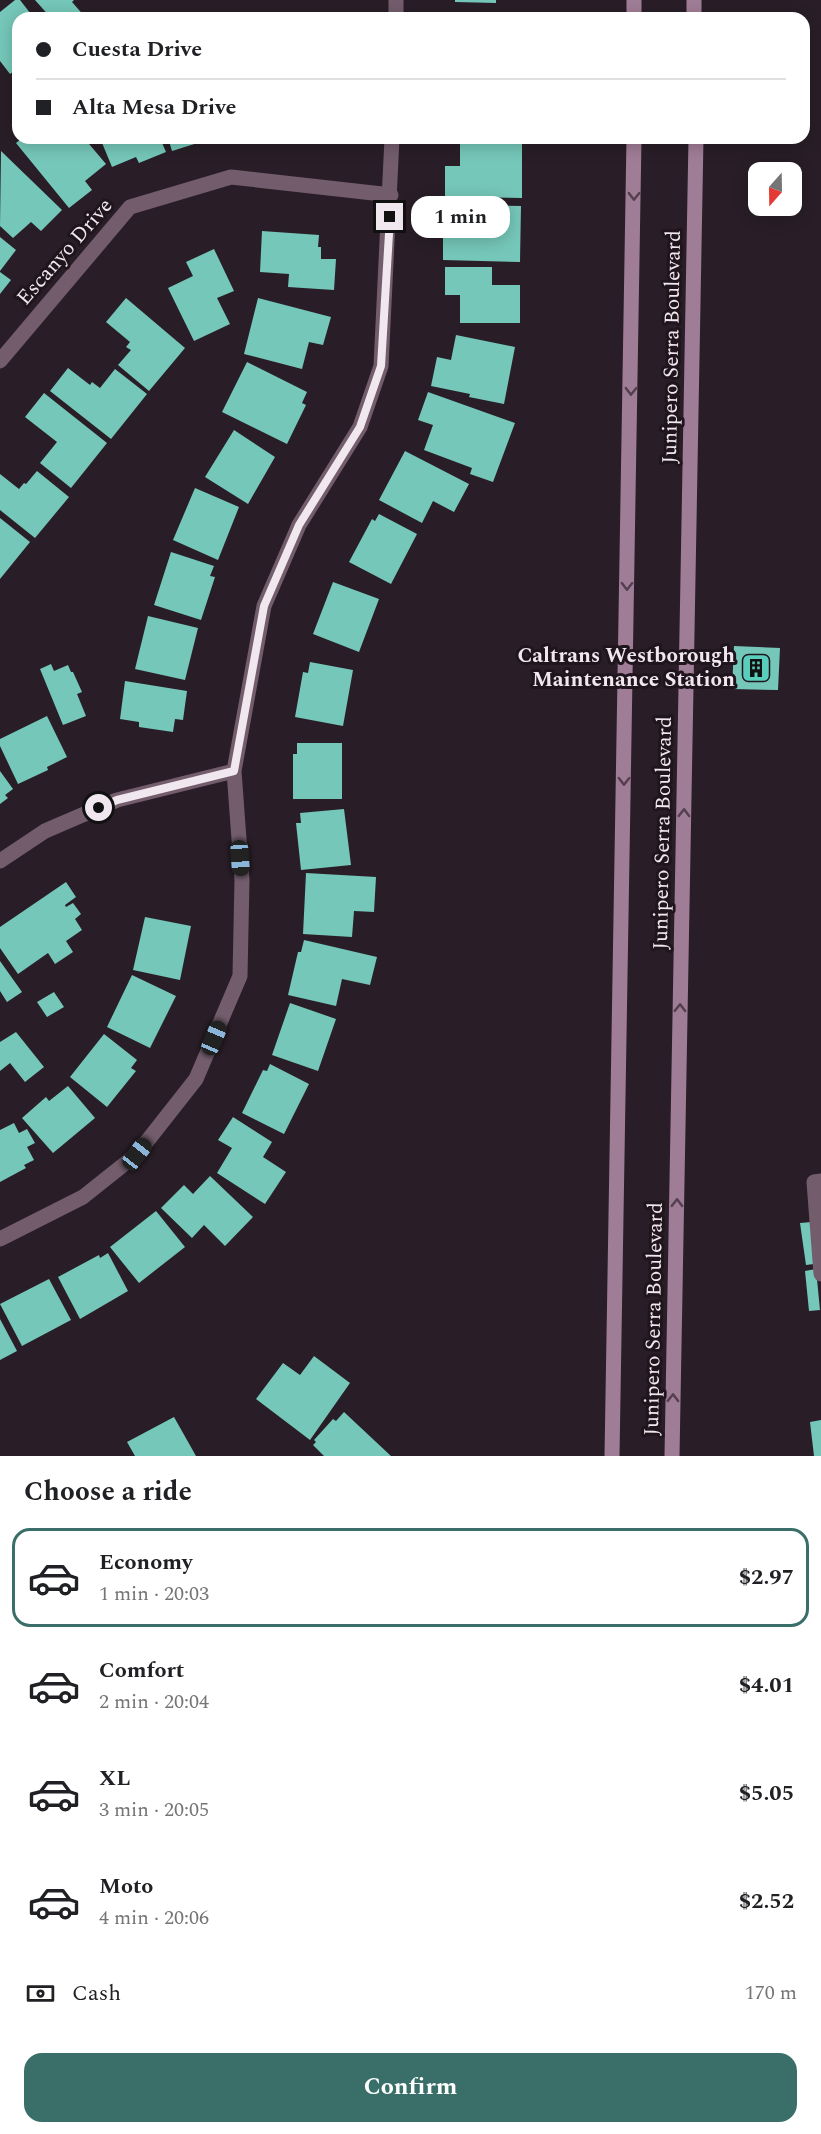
<!DOCTYPE html>
<meta charset="utf-8">
<style>
:root{--surface:#fff;--page:#f2f2f2;--text:#202124;--muted:#757577;--line:#e0e0e0;--accent:#3a6f69}
body{margin:0;font-family:Spectral,serif;background:var(--page);color:var(--text);height:100vh;display:flex;flex-direction:column;font-size:22px;white-space:nowrap}
*{box-sizing:border-box;margin:0}
p{font-size:20px;color:var(--muted)}
.icon{flex:none;width:33px;height:33px;fill:none;stroke:currentColor;stroke-width:2;stroke-linecap:round;stroke-linejoin:round}
.map{position:relative;height:1456px;overflow:hidden}
.sheet{display:flex;flex-direction:column;background:var(--surface);flex:1}
.sheet>*{flex:none}
.hud{position:absolute;left:12px;top:12px;width:798px;height:132px;border-radius:18px;box-shadow:0 3px 15px #0003;display:grid;align-content:center;height:132px;padding:0 24px;background:var(--surface)}
.needle{width:39px;rotate:200deg}
.fabs{position:absolute;left:748px;top:162px;display:grid;gap:12px}
.fabs a{display:grid;place-items:center;width:54px;height:54px;border-radius:12px;background:var(--surface);box-shadow:0 3px 15px #0003;font-size:30px}
.end{position:absolute;width:27px;height:27px;margin:-14px;border:8px solid #f0e8ee;background:#111;box-shadow:0 0 0 3px #111}
.from{border-radius:50%}
.bubble{position:absolute;height:42px;border-radius:18px;background:var(--surface);box-shadow:0 3px 15px #0003;font-size:20px;font-weight:700;line-height:42px;text-align:center}
.car{position:absolute;width:18px;height:36px;margin:-18px -9px;border-radius:8px;box-shadow:0 0 4px 2px #0007;background:linear-gradient(#222 24%,#8ab4d8 0 40%,#222 0 76%,#8ab4d8 0 86%,#222 0)}
.hud b{display:flex;align-items:center;gap:21px;height:57px;font-size:22px}
.hud b+b{border-top:2px solid var(--line)}
.hud i{width:15px;height:15px;background:var(--text)}
ul{padding:0;list-style:none}
li{display:flex;align-items:center;gap:18px;height:99px;margin:0 12px 9px;padding:0 12px;border:3px solid transparent;border-radius:18px}
li div{flex:1}
li b{display:block;font-size:22px}
li em{font-style:normal;font-weight:700}
li.active{border-color:var(--accent)}
li>.icon{width:54px;height:54px;stroke-width:1.5}
h2{padding:0 24px;font-size:27px;line-height:72px}
.pay{display:flex;align-items:center;gap:15px;height:66px;padding:0 24px;font-size:22px}
.pay p{margin-inline-start:auto}
.action{display:flex;gap:12px;margin-top:auto;padding:12px 24px}
.action a{flex:1;height:69px;border-radius:18px;background:var(--accent);color:#fff;font-size:24px;font-weight:700;line-height:69px;text-align:center}
.map>svg:first-child{display:block}
.building{fill:#75c7b9}
.lines{fill:none;stroke-linecap:round;stroke-linejoin:round}
.service{stroke:#735d6d;stroke-width:15}
.minor{stroke:#735d6d;stroke-width:15}
.secondary{stroke:#a07d97;stroke-width:15}
.oneway{stroke:#533f4e}
.route{stroke:#f0e8ee;stroke-width:8}
.labels{text-anchor:middle;dominant-baseline:central;stroke-width:6;stroke-linejoin:round;paint-order:stroke}
.street-label{font-size:21px;fill:#f0e8ee;stroke:#20151d}
.poi-label{font-size:21px;font-weight:bold;fill:#f0e8ee;stroke:#20151d;text-anchor:end}
</style>
<div class="map">
<svg width="821" height="1456" viewBox="0 0 821 1456">
<rect width="100%" height="100%" fill="#291e27"/>
<!-- building -->
<path class="building" d="M 15,0 L 20,0 L 34,18 L 18,18 L 18,44 L 16,46 L 18,49 L 18,68 L 10,74 L 0,61 L 0,12 Z
M 35,0 L 74,0 L 72,2 L 86,18 L 51,18 Z
M 455,0 L 496,0 L 496,3 L 455,2 Z
M 22,138 L 84,138 L 106,164 L 85,181 L 92,190 L 69,208 L 16,143 Z
M 100,138 L 160,138 L 166,152 L 139,163 L 136,157 L 112,167 Z
M 168,138 L 203,138 L 204,141 L 172,151 Z
M 460,139 L 522,140 L 522,198 L 445,197 L 445,166 L 460,166 Z
M 1,151 L 62,210 L 41,231 L 31,222 L 13,238 L 0,226 Z
M 481,205 L 521,206 L 520,262 L 443,260 L 443,221 L 450,221 L 450,229 L 477,230 L 477,223 L 481,223 Z
M 262,231 L 319,235 L 318,247 L 321,247 L 321,259 L 336,259 L 334,290 L 288,287 L 289,274 L 260,272 Z
M 0,237 L 16,250 L 0,271 Z
M 214,249 L 234,291 L 217,298 L 230,324 L 194,341 L 168,288 L 193,276 L 186,262 Z
M 445,267 L 492,267 L 492,285 L 520,285 L 520,323 L 460,323 L 460,295 L 445,295 Z
M 0,272 L 11,280 L 0,294 Z
M 126,298 L 185,348 L 149,391 L 118,365 L 131,350 L 126,347 L 130,342 L 106,322 Z
M 258,298 L 331,317 L 323,345 L 309,342 L 302,369 L 244,354 Z
M 456,335 L 515,347 L 504,404 L 469,397 L 470,394 L 431,386 L 437,357 L 451,360 Z
M 247,362 L 307,392 L 302,403 L 306,405 L 287,444 L 222,412 Z
M 68,368 L 90,385 L 92,382 L 100,388 L 115,369 L 147,394 L 111,439 L 50,391 Z
M 428,392 L 515,423 L 493,482 L 470,474 L 472,468 L 424,450 L 433,425 L 418,420 Z
M 44,393 L 107,443 L 71,488 L 40,463 L 57,442 L 25,417 Z
M 234,430 L 275,457 L 248,504 L 205,477 Z
M 405,451 L 469,484 L 454,512 L 433,501 L 422,523 L 379,500 Z
M 37,471 L 69,497 L 35,538 L 0,510 L 0,474 L 19,489 L 24,483 L 26,484 Z
M 195,488 L 239,507 L 218,560 L 173,540 Z
M 379,514 L 417,534 L 391,584 L 349,562 L 372,519 L 375,521 Z
M 0,518 L 30,542 L 0,579 Z
M 171,552 L 214,566 L 210,576 L 215,577 L 201,620 L 154,605 Z
M 333,582 L 379,599 L 359,652 L 313,634 Z
M 148,616 L 198,628 L 185,680 L 135,669 Z
M 734,646 L 780,648 L 778,690 L 732,689 Z
M 310,662 L 353,670 L 343,726 L 295,717 L 303,672 L 308,673 Z
M 51,664 L 54,671 L 68,665 L 71,672 L 73,672 L 82,692 L 77,694 L 86,716 L 63,725 L 40,669 Z
M 125,681 L 187,691 L 183,720 L 175,719 L 173,732 L 139,727 L 139,722 L 120,719 Z
M 47,716 L 67,757 L 47,767 L 48,770 L 18,784 L 0,746 L 0,739 Z
M 297,743 L 342,743 L 342,799 L 293,799 L 293,754 L 297,754 Z
M 0,771 L 13,789 L 5,795 L 8,798 L 0,804 Z
M 344,809 L 351,865 L 301,870 L 296,823 L 301,823 L 300,813 Z
M 306,873 L 376,877 L 374,912 L 354,911 L 352,937 L 303,934 Z
M 66,882 L 76,897 L 65,905 L 66,907 L 73,903 L 81,914 L 75,919 L 82,930 L 66,941 L 73,952 L 55,964 L 48,953 L 18,974 L 0,948 L 0,927 Z
M 145,917 L 191,926 L 180,980 L 133,970 Z
M 304,940 L 377,957 L 370,985 L 342,979 L 336,1006 L 288,995 L 298,952 L 301,952 Z
M 0,961 L 22,992 L 7,1002 L 0,991 Z
M 132,975 L 176,996 L 150,1048 L 107,1027 Z
M 54,992 L 64,1007 L 47,1017 L 37,1002 Z
M 290,1003 L 336,1019 L 318,1071 L 272,1055 Z
M 16,1032 L 44,1067 L 25,1082 L 10,1063 L 0,1071 L 0,1042 Z
M 104,1034 L 137,1060 L 131,1068 L 136,1071 L 107,1107 L 70,1077 Z
M 270,1064 L 309,1084 L 284,1134 L 242,1113 L 263,1070 L 267,1071 Z
M 68,1086 L 95,1118 L 53,1153 L 22,1118 L 46,1097 L 49,1101 Z
M 233,1117 L 272,1142 L 263,1157 L 286,1172 L 265,1204 L 217,1173 L 232,1148 L 218,1140 Z
M 14,1123 L 19,1133 L 27,1129 L 35,1143 L 27,1147 L 34,1160 L 24,1165 L 26,1168 L 0,1182 L 0,1130 Z
M 210,1176 L 253,1217 L 225,1246 L 204,1225 L 192,1238 L 161,1208 L 184,1185 L 193,1194 Z
M 156,1211 L 185,1247 L 139,1283 L 110,1247 Z
M 812,1222 L 814,1264 L 806,1265 L 800,1223 Z
M 108,1253 L 128,1291 L 80,1319 L 58,1277 L 99,1255 L 100,1258 Z
M 816,1269 L 820,1310 L 809,1311 L 805,1271 Z
M 49,1279 L 71,1320 L 22,1346 L 0,1304 Z
M 0,1319 L 17,1351 L 0,1360 Z
M 314,1356 L 350,1383 L 310,1440 L 256,1399 L 283,1363 L 300,1375 Z
M 344,1412 L 391,1456 L 324,1456 L 313,1445 L 316,1442 L 314,1440 L 333,1419 L 336,1421 Z
M 174,1417 L 196,1456 L 135,1456 L 127,1442 Z
M 821,1420 L 821,1456 L 814,1456 L 810,1422 Z"/>
<g class="lines">
<!-- service -->
<path class="service" d="M 821,1181 L 814,1182 L 821,1274"/>
<!-- minor -->
<path class="minor" d="M 396,18 L 396,0
M 0,361 L 130,207 L 231,177 L 391,195
M 0,861 L 45,831 L 117,800 L 234,771
M 0,1239 L 83,1197 L 137,1154 L 196,1079 L 240,976 L 242,880 L 234,771 L 264,606 L 299,525 L 360,427 L 381,366 L 392,138"/>
<!-- secondary -->
<path class="secondary" d="M 634,0 L 634,18
M 694,0 L 694,18
M 612,1456 L 634,138
M 672,1456 L 696,138"/>
</g>
<!-- one-way arrows -->
<defs><path id="oneway-chevron" d="M-2-3.5L2.5 0L-2 3.5" fill="none" stroke-width="1.6" stroke-linecap="round" stroke-linejoin="round" transform="scale(1.5)"/></defs>
<g class="oneway">
<use href="#oneway-chevron" transform="translate(634 196) rotate(91)"/>
<use href="#oneway-chevron" transform="translate(631 391) rotate(91)"/>
<use href="#oneway-chevron" transform="translate(627 586) rotate(91)"/>
<use href="#oneway-chevron" transform="translate(624 781) rotate(91)"/>
<use href="#oneway-chevron" transform="translate(684 813) rotate(-89)"/>
<use href="#oneway-chevron" transform="translate(680 1008) rotate(-89)"/>
<use href="#oneway-chevron" transform="translate(677 1203) rotate(-89)"/>
<use href="#oneway-chevron" transform="translate(673 1398) rotate(-89)"/>
</g>
<g class="lines">
<!-- route -->
<path class="route" d="M 99,808 L 117,800 L 234,771 L 264,606 L 299,525 L 360,427 L 381,366 L 390,217"/>
</g>
<!-- icons -->
<defs>
<g id="building-square" transform="scale(1.5)"><rect x="-9" y="-9" width="18" height="18" rx="4" fill="#5acebd" stroke="#20151d"/><path d="M-4-6H4V6H1V3H-1V6H-4ZM-2.5-4.3h1.7v1.8h-1.7ZM.8-4.3h1.7v1.8H.8ZM-2.5-1h1.7V.8h-1.7ZM.8-1h1.7V.8H.8Z" fill="#111"/></g>
</defs>
<g fill-rule="evenodd">
<use href="#building-square" x="756" y="668"/>
</g>
<g class="labels">
<!-- street labels -->
<g class="street-label">
<text transform="translate(65 252) rotate(-49)">Escanyo Drive</text>
<text transform="translate(672 347) rotate(-89)">Junipero Serra Boulevard</text>
<text transform="translate(663 833) rotate(-89)">Junipero Serra Boulevard</text>
<text transform="translate(654 1319) rotate(-89)">Junipero Serra Boulevard</text>
</g>
<!-- poi labels -->
<g class="poi-label">
<text x="735" y="656">Caltrans Westborough<tspan x="735" dy="24">Maintenance Station</tspan></text>
</g>
</g>
</svg>
<div class="fabs">
<a><svg class="needle" viewBox="-14 -14 28 28"><path d="M0-13l5 13h-10z" fill="#e53935"/><path d="M0 13l5-13h-10z" fill="#757577"/></svg></a>
</div>
<i class="end from" style="left:99px;top:808px"></i>
<i class="end" style="left:390px;top:217px"></i>
<div class="bubble" style="left:411px;top:196px;width:99px">1 min</div>
<i class="car" style="left:240px;top:858px;rotate:176deg"></i>
<i class="car" style="left:214px;top:1038px;rotate:23deg"></i>
<i class="car" style="left:137px;top:1154px;rotate:38deg"></i>
<div class="hud">
<b><i class="from"></i>Cuesta Drive</b>
<b><i></i>Alta Mesa Drive</b>
</div>
</div>
<section class="sheet">
<h2>Choose a ride</h2>
<ul>
<li class="active"><svg class="icon" aria-label="car" viewBox="0 0 24 24"><path d="M5 17H2v-5l4-1 3-4h7l3 4 3 1v5h-3M9 17h6M6 11h13"/><circle cx="7" cy="17" r="2"/><circle cx="17" cy="17" r="2"/></svg><div><b>Economy</b><p>1 min · 20:03</p></div><em>$2.97</em></li>
<li><svg class="icon" aria-label="car" viewBox="0 0 24 24"><path d="M5 17H2v-5l4-1 3-4h7l3 4 3 1v5h-3M9 17h6M6 11h13"/><circle cx="7" cy="17" r="2"/><circle cx="17" cy="17" r="2"/></svg><div><b>Comfort</b><p>2 min · 20:04</p></div><em>$4.01</em></li>
<li><svg class="icon" aria-label="car" viewBox="0 0 24 24"><path d="M5 17H2v-5l4-1 3-4h7l3 4 3 1v5h-3M9 17h6M6 11h13"/><circle cx="7" cy="17" r="2"/><circle cx="17" cy="17" r="2"/></svg><div><b>XL</b><p>3 min · 20:05</p></div><em>$5.05</em></li>
<li><svg class="icon" aria-label="car" viewBox="0 0 24 24"><path d="M5 17H2v-5l4-1 3-4h7l3 4 3 1v5h-3M9 17h6M6 11h13"/><circle cx="7" cy="17" r="2"/><circle cx="17" cy="17" r="2"/></svg><div><b>Moto</b><p>4 min · 20:06</p></div><em>$2.52</em></li>
</ul>
<div class="pay"><svg class="icon" aria-label="cash" viewBox="0 0 24 24"><path d="M3 7h18v10H3z"/><circle cx="12" cy="12" r="2"/></svg>Cash<p>170 m</p></div>
<div class="action"><a>Confirm</a></div>
</section>
